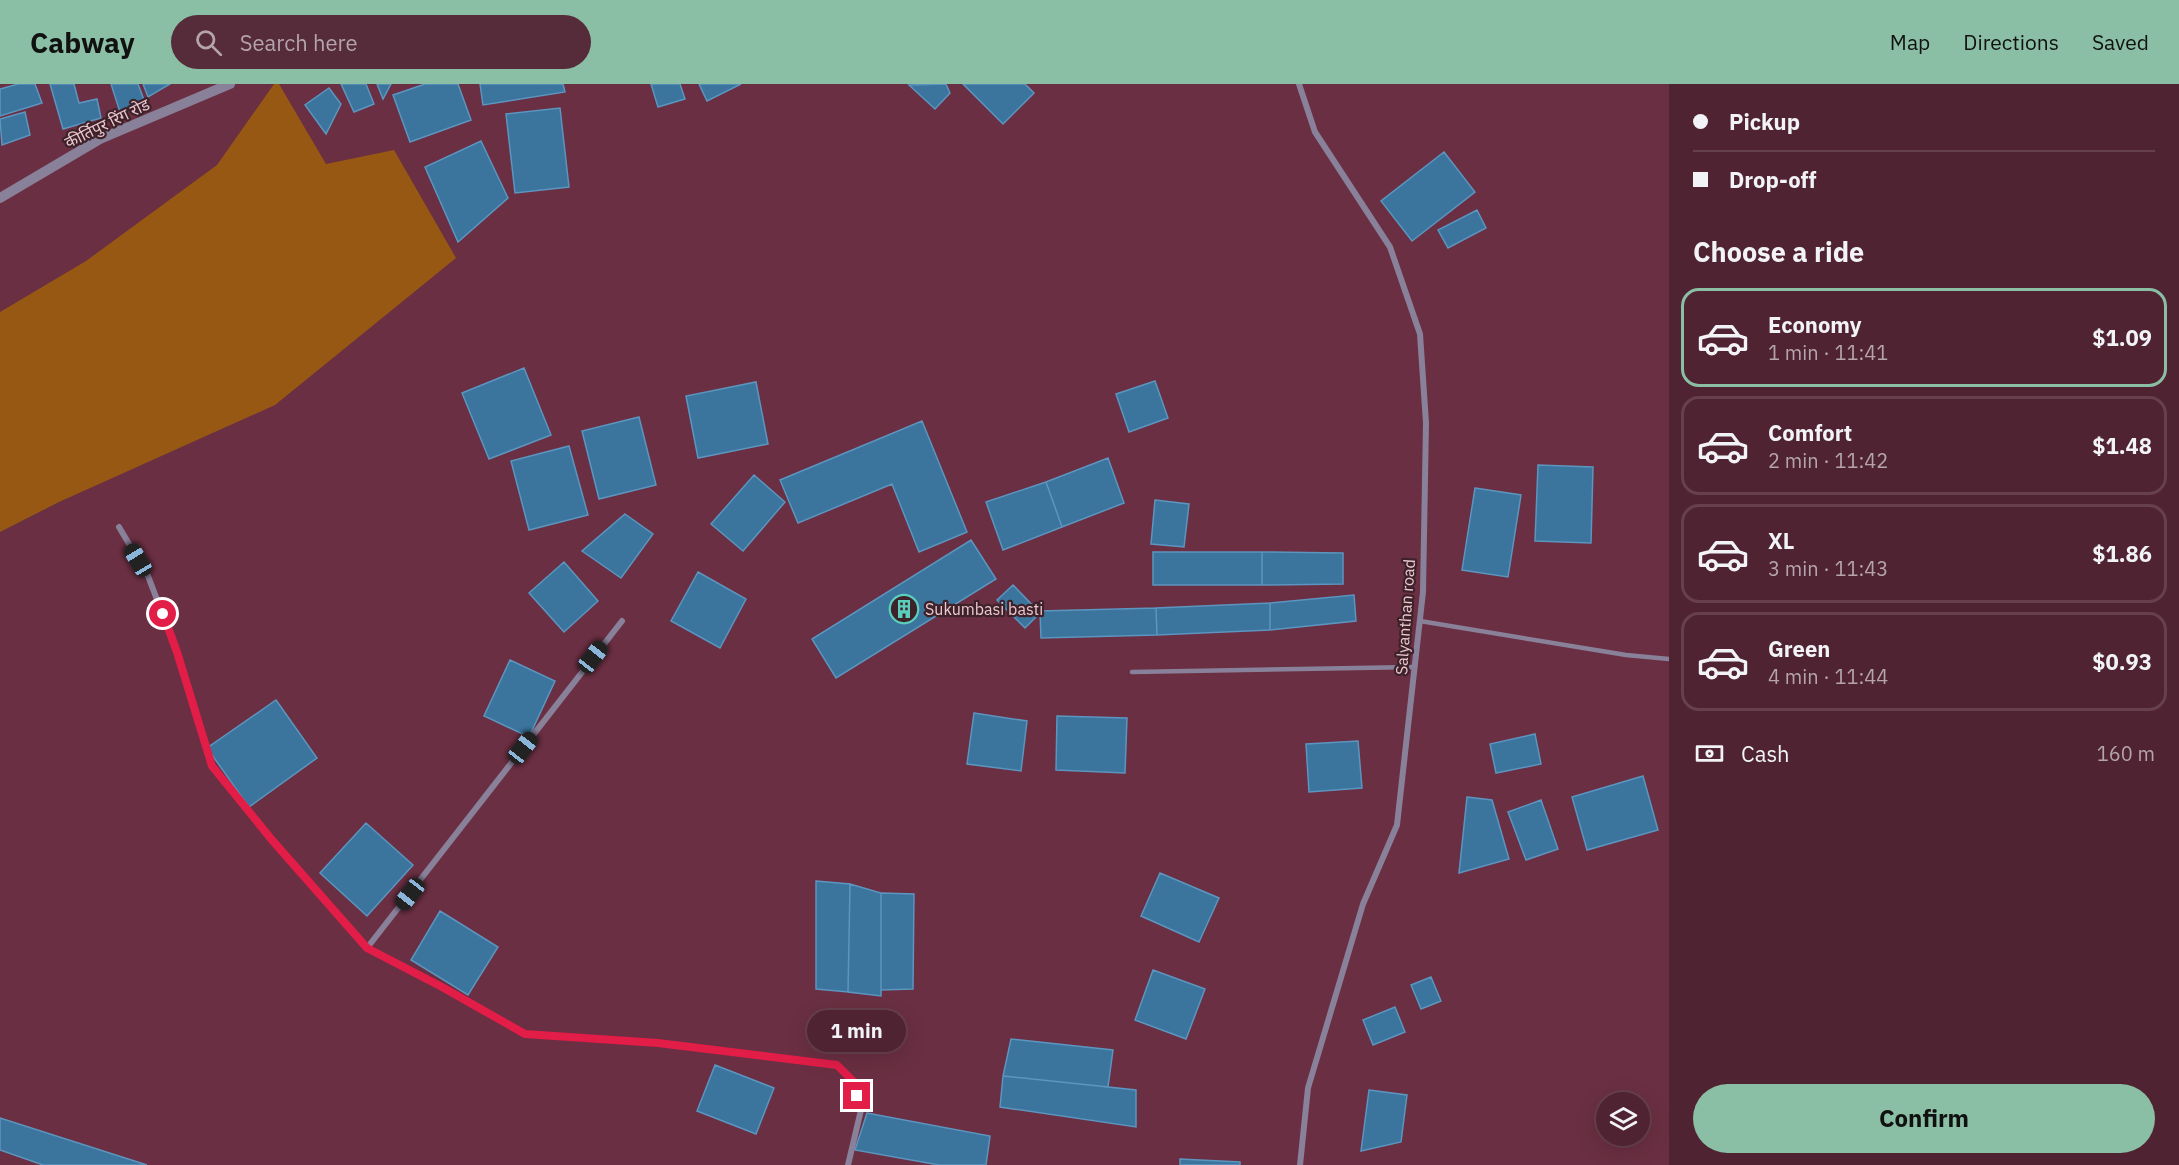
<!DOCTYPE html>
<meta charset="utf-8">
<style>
:root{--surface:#502332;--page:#562b3a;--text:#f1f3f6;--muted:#b4a4ac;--line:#67404d;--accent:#8abfa5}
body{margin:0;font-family:"IBM Plex Sans","Noto Sans Devanagari",sans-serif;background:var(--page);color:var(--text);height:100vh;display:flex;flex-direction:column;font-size:22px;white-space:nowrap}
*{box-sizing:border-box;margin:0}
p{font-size:20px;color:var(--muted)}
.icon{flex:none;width:33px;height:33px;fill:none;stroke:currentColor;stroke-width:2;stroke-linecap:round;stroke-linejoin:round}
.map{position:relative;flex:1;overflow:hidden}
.side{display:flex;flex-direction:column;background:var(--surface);width:510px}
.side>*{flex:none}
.guide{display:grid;align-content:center;height:132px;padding:0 24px;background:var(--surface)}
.buttons{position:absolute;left:1596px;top:1008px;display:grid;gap:12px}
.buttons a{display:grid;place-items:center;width:54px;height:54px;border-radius:50%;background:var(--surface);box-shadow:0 6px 24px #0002,0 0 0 2px var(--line);font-size:30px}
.end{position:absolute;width:27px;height:27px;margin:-14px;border:8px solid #e11d48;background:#fff;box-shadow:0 0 0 3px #fff}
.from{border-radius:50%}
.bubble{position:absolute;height:42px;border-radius:21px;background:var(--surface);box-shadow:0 6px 24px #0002,0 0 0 2px var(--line);font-size:20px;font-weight:700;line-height:42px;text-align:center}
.car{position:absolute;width:18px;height:36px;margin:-18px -9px;border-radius:8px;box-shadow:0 0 4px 2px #0007;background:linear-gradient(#222 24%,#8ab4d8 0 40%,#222 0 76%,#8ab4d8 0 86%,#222 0)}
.guide b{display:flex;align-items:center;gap:21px;height:57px;font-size:22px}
.guide b+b{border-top:2px solid var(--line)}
.guide i{width:15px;height:15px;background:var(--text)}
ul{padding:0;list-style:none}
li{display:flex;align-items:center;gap:18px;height:99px;margin:0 12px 9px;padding:0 12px;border:3px solid var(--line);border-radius:18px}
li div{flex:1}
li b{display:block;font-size:22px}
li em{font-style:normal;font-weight:700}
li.selected{border-color:var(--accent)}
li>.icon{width:54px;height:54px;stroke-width:1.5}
h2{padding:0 24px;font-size:27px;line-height:72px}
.pay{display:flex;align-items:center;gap:15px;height:66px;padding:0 24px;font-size:22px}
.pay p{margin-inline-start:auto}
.primary-button{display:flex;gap:12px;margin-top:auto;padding:12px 24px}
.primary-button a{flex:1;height:69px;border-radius:36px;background:var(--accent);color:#111;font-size:24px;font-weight:700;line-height:69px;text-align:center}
header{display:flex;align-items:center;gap:36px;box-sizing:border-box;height:84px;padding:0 30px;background:var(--accent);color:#111}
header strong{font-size:28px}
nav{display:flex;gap:33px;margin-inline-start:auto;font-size:21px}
.search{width:420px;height:54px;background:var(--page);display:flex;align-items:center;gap:15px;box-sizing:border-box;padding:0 21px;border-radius:33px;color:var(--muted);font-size:22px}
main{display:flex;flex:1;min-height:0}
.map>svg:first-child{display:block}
.green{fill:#975814}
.building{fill:#3b759d;stroke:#5c95bf;stroke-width:1.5}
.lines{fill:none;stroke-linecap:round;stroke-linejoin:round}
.service{stroke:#89809a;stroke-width:4.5}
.minor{stroke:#89809a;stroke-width:6}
.tertiary{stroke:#89809a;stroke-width:10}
.route{stroke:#e11d48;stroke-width:8}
.labels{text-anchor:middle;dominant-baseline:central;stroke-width:4.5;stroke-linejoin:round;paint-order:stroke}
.street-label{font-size:16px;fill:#ecc7d0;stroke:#3d222a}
.poi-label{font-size:16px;fill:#ecc7d0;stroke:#3d222a;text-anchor:start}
</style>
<header>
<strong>Cabway</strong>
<div class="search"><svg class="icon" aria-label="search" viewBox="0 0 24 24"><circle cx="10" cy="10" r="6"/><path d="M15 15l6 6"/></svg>Search here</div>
<nav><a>Map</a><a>Directions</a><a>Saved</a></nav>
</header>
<main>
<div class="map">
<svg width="1669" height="1081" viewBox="0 0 1669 1081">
<rect width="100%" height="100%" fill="#6a2f42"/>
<!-- green -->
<path class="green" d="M 274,0 L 279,0 L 326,80 L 394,66 L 456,174 L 275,321 L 59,418 L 0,448 L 0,228 L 86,177 L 217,81 Z"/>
<!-- building -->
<path class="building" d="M 18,0 L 35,0 L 42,19 L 0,32 L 0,5 Z
M 50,0 L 74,0 L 79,19 L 97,15 L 101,34 L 63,45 Z
M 111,0 L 138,0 L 144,16 L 120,28 Z
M 143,0 L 170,0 L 148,13 Z
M 341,0 L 366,0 L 374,20 L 354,28 Z
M 377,0 L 391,0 L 383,15 Z
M 425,0 L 458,0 L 471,36 L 410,58 L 393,11 Z
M 480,0 L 563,0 L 565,8 L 483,21 Z
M 651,0 L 680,0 L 685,15 L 658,23 Z
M 699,0 L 741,0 L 707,17 Z
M 946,0 L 950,9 L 935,25 L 909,1 Z
M 963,0 L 1025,0 L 1034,9 L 1003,40 Z
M 329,4 L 341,20 L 326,50 L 305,21 Z
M 560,24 L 569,103 L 515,109 L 506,30 Z
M 25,28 L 30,51 L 2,61 L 0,35 Z
M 481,57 L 508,114 L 458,158 L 425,83 Z
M 1444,68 L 1475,108 L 1412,157 L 1381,117 Z
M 1477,126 L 1486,144 L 1448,164 L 1438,146 Z
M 524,284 L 551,351 L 489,375 L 462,309 Z
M 1155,297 L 1168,334 L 1129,348 L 1116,310 Z
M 756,298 L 768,360 L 698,374 L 686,312 Z
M 639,333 L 656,401 L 599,415 L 582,347 Z
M 922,337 L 967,448 L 919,468 L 892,400 L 798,439 L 780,396 Z
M 569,362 L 588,431 L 529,446 L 511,377 Z
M 1108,374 L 1124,419 L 1062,443 L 1046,398 Z
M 1538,381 L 1593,383 L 1591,459 L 1535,457 Z
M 754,391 L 785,418 L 743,467 L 711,440 Z
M 1046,398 L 1062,443 L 1003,466 L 986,418 Z
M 1475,404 L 1521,411 L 1508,493 L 1462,486 Z
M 1155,416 L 1189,420 L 1184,463 L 1151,460 Z
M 625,430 L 653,450 L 621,494 L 582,467 Z
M 971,456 L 996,495 L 836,594 L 812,555 Z
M 1153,468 L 1262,468 L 1262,501 L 1153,501 Z
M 1262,468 L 1343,469 L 1343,500 L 1262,501 Z
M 564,478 L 598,517 L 564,548 L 529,509 Z
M 698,488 L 746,515 L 720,564 L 671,537 Z
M 1013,501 L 1040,529 L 1025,544 L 997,516 Z
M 1354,511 L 1356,537 L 1270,546 L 1270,519 Z
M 1270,519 L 1270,546 L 1157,551 L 1156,524 Z
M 1156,524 L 1157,551 L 1041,554 L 1040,527 Z
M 510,576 L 555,597 L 529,653 L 484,632 Z
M 276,616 L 317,674 L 249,723 L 207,664 Z
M 974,629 L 1027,637 L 1021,687 L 967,680 Z
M 1057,632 L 1127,634 L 1125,689 L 1056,686 Z
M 1535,650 L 1541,680 L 1496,689 L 1490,660 Z
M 1358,657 L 1362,704 L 1309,708 L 1306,660 Z
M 1643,692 L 1658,746 L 1587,766 L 1572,713 Z
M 1467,713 L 1492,716 L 1509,775 L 1459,789 Z
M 1541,716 L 1558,765 L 1526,776 L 1508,728 Z
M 366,739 L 413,781 L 367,832 L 320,789 Z
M 1160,789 L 1219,814 L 1199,858 L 1141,832 Z
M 816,797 L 850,800 L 848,908 L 816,905 Z
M 850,800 L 881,809 L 881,912 L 848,908 Z
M 881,809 L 914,810 L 913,905 L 881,906 Z
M 440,827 L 498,863 L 468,911 L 411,876 Z
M 1153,886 L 1205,905 L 1186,955 L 1135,936 Z
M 1431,893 L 1441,917 L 1421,925 L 1411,901 Z
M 1395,923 L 1405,948 L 1373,961 L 1363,936 Z
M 1011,955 L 1113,966 L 1108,1003 L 1003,992 Z
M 715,981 L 774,1004 L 756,1050 L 697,1027 Z
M 1003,992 L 1136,1006 L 1136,1043 L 1000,1023 Z
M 1369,1006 L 1407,1011 L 1401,1058 L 1361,1067 Z
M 867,1029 L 990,1052 L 986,1081 L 939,1081 L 855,1066 Z
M 0,1034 L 147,1081 L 43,1081 L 0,1066 Z
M 1180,1075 L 1240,1078 L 1240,1081 L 1180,1081 Z"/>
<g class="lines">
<!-- service -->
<path class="service" d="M 1420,537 L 1626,571 L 1669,575
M 1132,588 L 1415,583"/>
<!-- minor -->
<path class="minor" d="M 1299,0 L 1315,48 L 1390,163 L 1420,250 L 1426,339 L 1423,508 L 1397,741 L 1363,820 L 1308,1004 L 1300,1081
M 119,443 L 148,492 L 177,568 L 212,682 L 272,756 L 367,864 L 442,903 L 525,950 L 658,959 L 837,981 L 854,998 L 861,1026 L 848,1081
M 367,864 L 622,537"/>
<!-- tertiary -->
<path class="tertiary" d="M 0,114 L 100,55 L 230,0"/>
</g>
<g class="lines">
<!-- route -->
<path class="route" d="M 163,530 L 177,568 L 212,682 L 272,756 L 367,864 L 442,903 L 525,950 L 658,959 L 837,981 L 854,998 L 857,1012"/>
</g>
<!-- icons -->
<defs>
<g id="building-ring" transform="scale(1.5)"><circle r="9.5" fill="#3d222a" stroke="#5bcebc" stroke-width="1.5"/><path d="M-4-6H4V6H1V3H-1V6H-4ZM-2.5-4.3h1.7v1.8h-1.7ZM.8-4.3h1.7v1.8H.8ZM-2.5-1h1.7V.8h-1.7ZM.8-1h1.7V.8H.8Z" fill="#5bcebc"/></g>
</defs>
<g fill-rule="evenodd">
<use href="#building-ring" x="904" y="525"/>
</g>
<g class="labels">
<!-- street labels -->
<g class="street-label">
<text transform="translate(107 39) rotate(-26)">कीर्तिपुर रिंग रोड</text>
<text transform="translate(1405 533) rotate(-86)">Salyanthan road</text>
</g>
<!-- poi labels -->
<g class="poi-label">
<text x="925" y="525">Sukumbasi basti</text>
</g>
</g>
</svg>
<div class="buttons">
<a><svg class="icon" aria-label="layers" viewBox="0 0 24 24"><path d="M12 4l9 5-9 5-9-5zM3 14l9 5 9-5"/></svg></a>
</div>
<i class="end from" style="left:163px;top:530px"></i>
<i class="end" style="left:857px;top:1012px"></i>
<div class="bubble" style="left:807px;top:926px;width:99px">1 min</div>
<i class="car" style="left:138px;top:476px;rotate:329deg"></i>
<i class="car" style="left:593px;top:573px;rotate:38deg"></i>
<i class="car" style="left:523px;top:664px;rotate:38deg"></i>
<i class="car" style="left:410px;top:810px;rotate:218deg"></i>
</div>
<section class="side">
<div class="guide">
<b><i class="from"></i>Pickup</b>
<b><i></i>Drop-off</b>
</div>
<h2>Choose a ride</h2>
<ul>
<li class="selected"><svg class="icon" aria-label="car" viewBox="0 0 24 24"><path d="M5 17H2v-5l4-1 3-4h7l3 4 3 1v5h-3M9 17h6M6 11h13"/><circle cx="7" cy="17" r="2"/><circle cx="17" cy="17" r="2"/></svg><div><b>Economy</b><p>1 min · 11:41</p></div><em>$1.09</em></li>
<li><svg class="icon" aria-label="car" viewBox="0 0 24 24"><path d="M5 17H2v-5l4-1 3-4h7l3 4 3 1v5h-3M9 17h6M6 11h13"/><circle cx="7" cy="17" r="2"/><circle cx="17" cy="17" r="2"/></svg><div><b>Comfort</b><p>2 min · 11:42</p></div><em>$1.48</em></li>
<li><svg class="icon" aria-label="car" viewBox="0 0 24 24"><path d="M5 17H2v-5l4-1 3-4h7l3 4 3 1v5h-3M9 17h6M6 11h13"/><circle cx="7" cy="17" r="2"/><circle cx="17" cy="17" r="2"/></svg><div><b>XL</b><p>3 min · 11:43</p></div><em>$1.86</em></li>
<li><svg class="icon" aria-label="car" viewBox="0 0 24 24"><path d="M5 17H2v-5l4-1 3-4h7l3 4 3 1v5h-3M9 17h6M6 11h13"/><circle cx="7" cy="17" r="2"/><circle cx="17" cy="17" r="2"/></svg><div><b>Green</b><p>4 min · 11:44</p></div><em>$0.93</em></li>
</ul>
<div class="pay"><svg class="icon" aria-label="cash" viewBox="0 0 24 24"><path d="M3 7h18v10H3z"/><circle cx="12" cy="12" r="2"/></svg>Cash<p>160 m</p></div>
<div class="primary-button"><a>Confirm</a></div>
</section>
</main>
